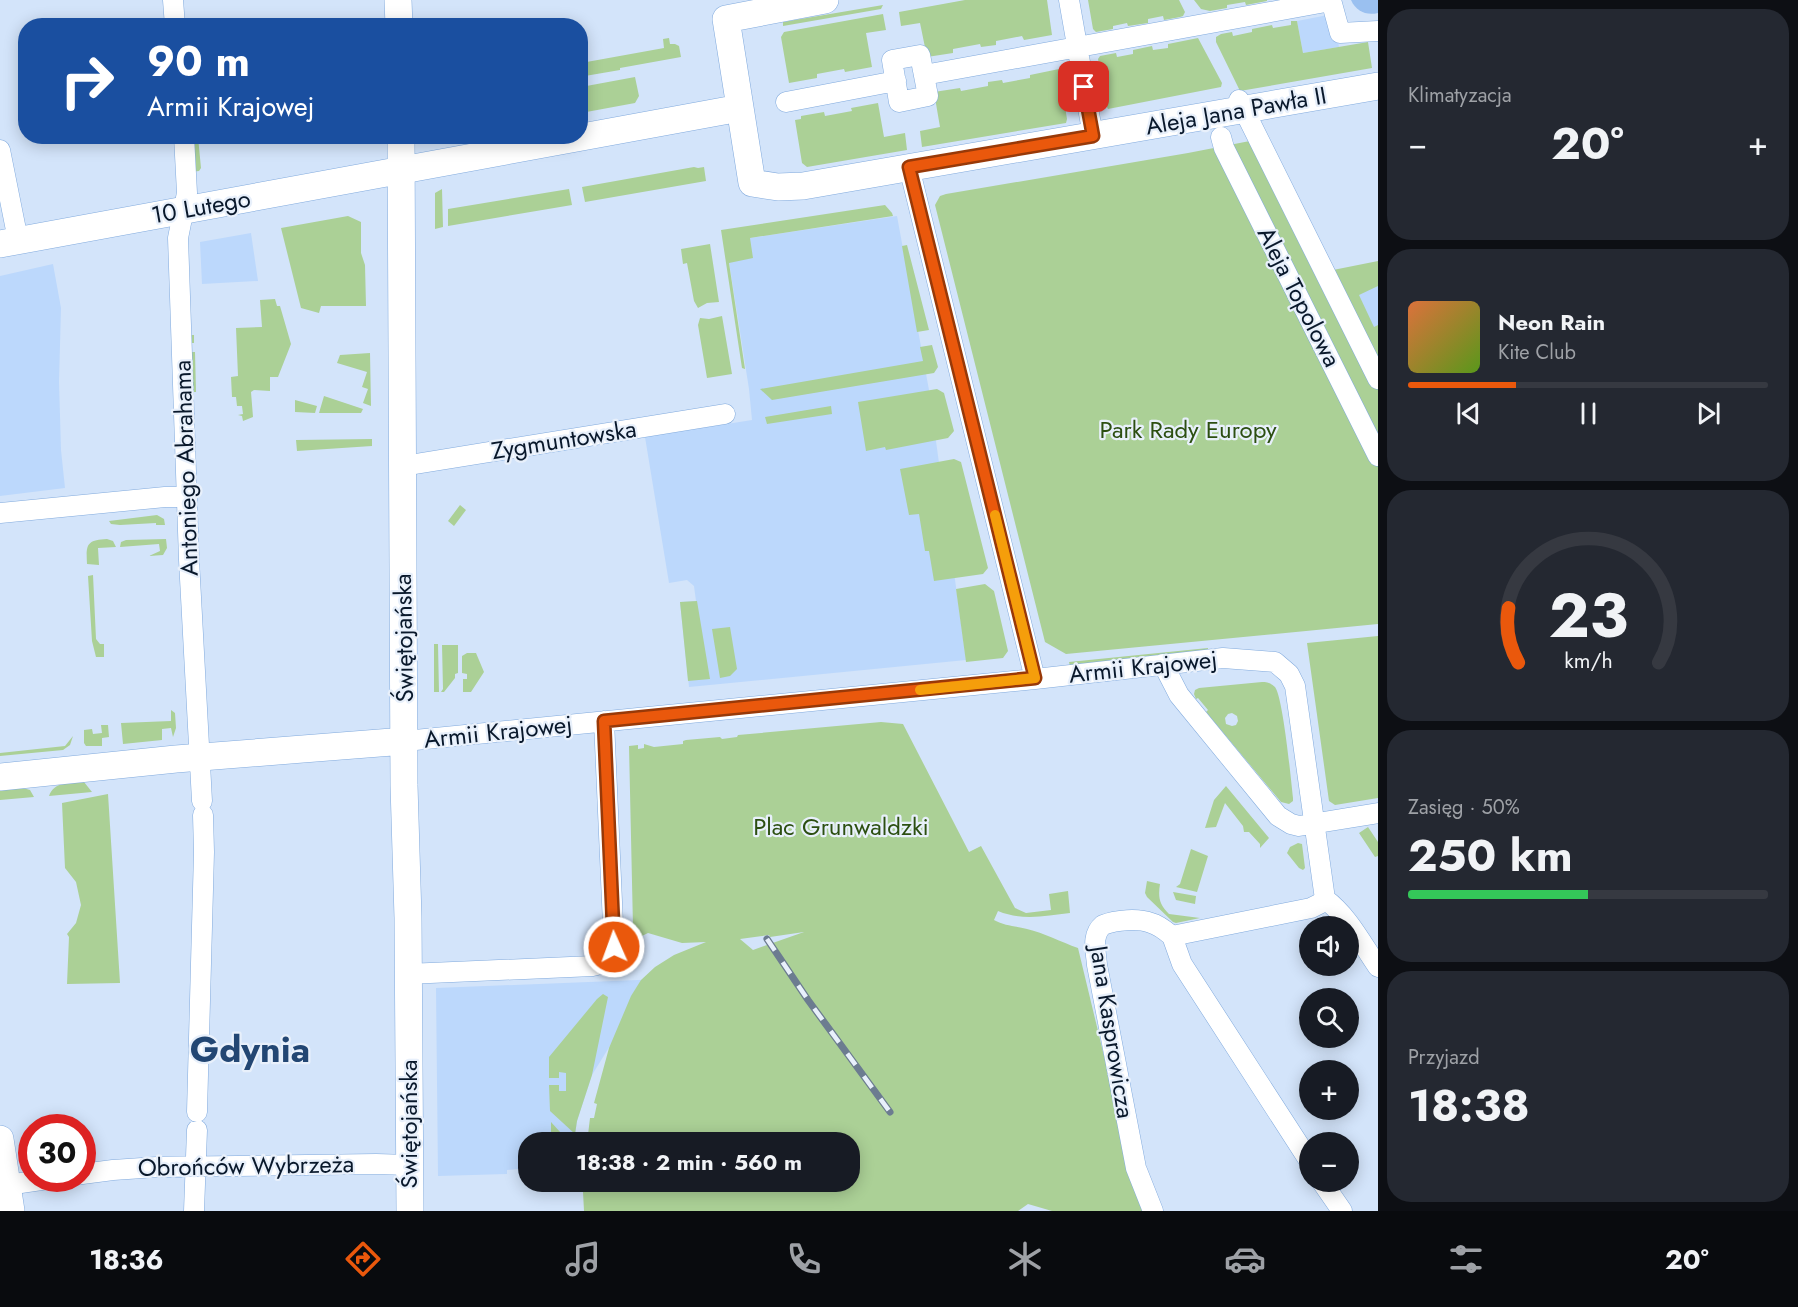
<!DOCTYPE html>
<html lang="pl">
<head>
<meta charset="utf-8">
<style>
  :root { --surface:#171b24; --page:#242831; --text:#f1f3f6; --muted:#9ea1a6; --line:#363941; --accent:#ea580c }
  body { margin:0; font-family:Jost,sans-serif; background:var(--page); color:var(--text); height:100vh; display:flex; flex-direction:column; font-size:22px; white-space:nowrap }
  * { box-sizing:border-box; margin:0 }
  p { font-size:20px; color:var(--muted) }
  .icon { flex:none; width:33px; height:33px; fill:none; stroke:currentColor; stroke-width:2; stroke-linecap:round; stroke-linejoin:round }
  .map { position:relative; flex:1; overflow:hidden }
  .sheet { display:flex; flex-direction:column; gap:9px; padding:9px; background:#0d0f14; width:420px }
  .sheet>* { flex:none }
  .banner { position:absolute; left:18px; top:18px; width:570px; height:126px; border-radius:24px; box-shadow:0 3px 15px #0003; background:#1a4fa0; color:#fff; overflow:hidden }
  .controls { position:absolute; left:1299px; top:916px; display:grid; gap:12px }
  .controls a { display:grid; place-items:center; width:60px; height:60px; border-radius:50%; background:var(--surface); box-shadow:0 3px 15px #0003; font-size:30px }
  .speed { position:absolute; left:18px; top:1114px; display:flex; gap:12px; font-size:30px; font-weight:700; text-align:center }
  .speed>* { display:grid; place-content:center; width:78px; height:78px; border-radius:50%; background:var(--surface); box-shadow:0 3px 15px #0003; line-height:1 }
  .speed .limit { border:9px solid #d22; background:#fff; color:#111 }
  .pin { position:absolute; display:grid; place-items:center; width:51px; height:51px; color:#fff; margin:-26px; border-radius:12px; box-shadow:0 3px 9px #0006 }
  .me { position:absolute; width:66px; margin:-33px; rotate:358deg; stroke-linejoin:round; filter:drop-shadow(0 0 4px #0008) }
  .turn { display:flex; align-items:center; gap:21px; height:126px; padding:0 30px; font-size:27px }
  .turn .icon { width:78px; height:78px; stroke-width:2.5 }
  .turn b { display:block; font-size:42px; line-height:51px }
  .big { font-size:45px; font-weight:700; line-height:1.1 }
  .sheet .tile { flex:1; display:flex; flex-direction:column; justify-content:center; gap:9px; min-width:0; padding:0 21px; border-radius:24px; background:var(--page) }
  .sheet .dial { align-items:center; gap:0 }
  .dial svg { height:156px; overflow:visible; fill:none; stroke:var(--line); stroke-width:7; stroke-linecap:round; text-anchor:middle }
  .dial text { fill:var(--text); stroke:none }
  .song { display:flex; align-items:center; gap:18px }
  .cover { width:72px; height:72px; border-radius:9px; background:linear-gradient(135deg,hsl(20 70% 55%),hsl(90 70% 35%)) }
  .played { height:6px; border-radius:3px; background:linear-gradient(90deg,var(--accent) 30%,var(--line) 30%) }
  .keys { display:flex; justify-content:space-around; direction:ltr }
  .heat { display:flex; justify-content:space-between; align-items:center; font-size:33px; direction:ltr }
  .charge { height:9px; border-radius:4px; background:linear-gradient(90deg,#34c759 50%,var(--line) 0) }
  .trip { position:absolute; left:518px; top:1132px; width:342px; height:60px; border-radius:24px; background:var(--surface); box-shadow:0 3px 15px #0003; font-weight:700; line-height:60px; text-align:center }
  .tab-bar { display:flex; height:96px; justify-content:space-around; align-items:center; background:#090b0e; color:var(--muted) }
  .tab-bar .icon { width:42px; height:42px }
  .tab-bar .current { color:var(--accent) }
  .tab-bar b { font-size:27px; color:var(--text) }
  main { display:flex; flex:1; min-height:0 }
  .map>svg:first-child { display:block }
  .built { fill:#bcd8fc }
  .green { fill:#abd096; fill-rule:evenodd }
  .water { fill:#9ac0f0 }
  .lines { fill:none; stroke-linecap:round; stroke-linejoin:round }
  .street-casing { stroke:#81aadd; stroke-width:21 }
  .secondary-casing { stroke:#81aadd; stroke-width:28 }
  .street { stroke:#fff; stroke-width:20 }
  .secondary { stroke:#fff; stroke-width:27 }
  .rail-casing { stroke:#6c7c90; stroke-width:7 }
  .rail { stroke:#e8f0fb; stroke-width:4.5; stroke-dasharray:14; stroke-linecap:butt }
  .route-casing { stroke:#983908; stroke-width:15 }
  .route { stroke:#ea580c; stroke-width:10 }
  .slow { stroke:#f59e0b; stroke-width:10 }
  .labels { text-anchor:middle; stroke-width:4.5; stroke-linejoin:round; paint-order:stroke }
  .street-label { font-size:24px; fill:#09182b; stroke:#e8f0fb }
  .park-label { font-size:24px; fill:#2c4f11; stroke:#e8f0fb }
  .town-label { font-size:36px; font-weight:bold; fill:#224673; stroke:#e8f0fb }
</style>
</head>
<body>
<main>
<div class="map">
<svg width="1378" height="1211" viewBox="0 0 1378 1211">
  <rect width="100%" height="100%" fill="#d3e4fa"/>
  <path class="built" d="M1333,14L1339,47L1303,53L1297,21Z
    M897,216L929,390L966,660L689,687L680,602L696,601L694,586L687,580L669,583L645,437L752,420L749,389L729,262L750,238Z
    M251,233L258,281L202,284L200,242Z
    M53,264L61,308L59,382L61,450L65,488L0,496V276Z
    M1378,277V360L1345,293Z
    M663,979L616,1036L592,1075L577,1121L574,1143H528V1168L507,1170V1174L438,1176L436,988Z"/>
  <path class="green" d="M965,0H1047L1052,35L1024,40L1022,36L996,41V45L981,47L980,44L953,49V53L927,57L920,23L901,26L899,12Z
    M1088,0H1179L1185,12L1183,16L1180,17L1164,20L1163,16L1148,19V23L1128,26L1127,23L1113,26V29L1096,32L1093,29Z
    M1194,0H1267V1L1246,5L1245,2L1227,5V8L1210,11L1201,9Z
    M883,5L881,9L783,26V22Z
    M883,14L886,30L866,33L872,67L845,72L844,69L817,74V78L789,83L781,37L784,32Z
    M1291,21H1297L1303,53L1368,42L1372,68L1240,91L1216,42V37L1221,34L1232,32L1233,36L1252,32V29L1272,25L1273,28L1291,25Z
    M669,38L670,44H675L679,46L681,57L620,68V70L585,76L584,74L581,75V63L664,48L663,39Z
    M1198,38L1222,83L1221,87L1108,109L1106,105L1098,59L1100,56L1116,53L1117,57L1133,54V50L1152,46L1153,50L1168,48V44Z
    M1059,69L1067,119L1066,123L922,147L920,131L940,127L934,92L960,88L961,91L988,86V82L1002,80L1003,83L1030,78V75Z
    M635,77L639,96L635,103L581,113V87Z
    M878,103L884,137L905,133L907,150L807,167L802,163L795,120L801,119V116L824,112L825,116L852,111L851,108Z
    M187,137H198L201,168L199,171L190,172Z
    M1255,140L1378,388V624L1066,654L1045,642L935,205L940,196L946,194L1188,153Z
    M694,167L698,168L704,167L706,181L585,202L582,187Z
    M442,189L443,227L435,229V193Z
    M569,189L572,205L448,226V209Z
    M885,205L892,213L893,216L750,238L753,258L729,263L745,369L742,368L721,230Z
    M348,216L361,222V253L365,265L366,306H321L319,313L301,308L281,228Z
    M710,244L719,302L707,303L698,308L694,301L687,263L683,264L681,249Z
    M907,245L929,330L917,332L902,246Z
    M1378,261V286L1359,295L1374,327L1378,325V357L1333,270Z
    M275,299L277,306H280L291,344L278,377H270V391L254,390L251,392L253,417L243,421L242,416L238,415L243,414L242,406H237L236,397H232L231,377L238,376L236,328L262,327L260,300Z
    M722,316L732,374L707,378L698,325L700,318L709,319Z
    M183,335H194V343H190V352H195L196,392H190Z
    M932,345L938,367L934,373L772,400L760,389L923,361L920,347Z
    M370,353L371,406L363,403L368,389L362,387L367,372L337,363L340,355Z
    M937,389L944,393L954,431L948,438L886,450L885,447L866,451L858,402Z
    M324,396L363,409L361,413H319Z
    M295,400L317,406L315,413L295,412Z
    M831,406L832,414L767,424L765,417Z
    M372,439V446L297,451L296,440Z
    M954,459L961,462L988,568L983,574L934,581L929,551H925L919,514L909,515L900,469Z
    M460,505L466,510L454,526L448,521Z
    M157,515L164,519L165,525H156V523L120,525L111,524L109,521Z
    M107,539L113,541L116,547L98,548L99,565L87,564C86,545 86,540 107,539Z
    M166,539L167,548L163,555L149,556L160,551L159,544L120,547L121,542L126,540Z
    M93,575L96,639L100,644H104V657H96L92,641L88,576Z
    M985,584L994,591L1008,651L1003,658L966,662L956,589Z
    M697,601L710,679L688,681L680,602Z
    M730,627L737,669L730,676L720,678L712,629Z
    M1378,636V798L1335,805L1329,801L1307,643Z
    M434,644H438L439,692H434Z
    M442,645H458V673L455,674V678L444,692H441L443,689Z
    M1208,648V652L1070,666L1069,662Z
    M467,653H476L484,672L471,692H463V679H467V674L462,673V656Z
    M1262,682C1267,682 1271,683 1275,687C1283,697 1291,780 1293,798V801L1289,804L1281,802L1206,712L1208,710L1198,698L1196,699L1194,694L1195,690L1199,688ZM1228,714L1232,713L1237,716L1238,721L1236,725L1232,726L1226,724L1225,718Z
    M171,710L175,713L176,728L173,737L171,728L162,729V740L123,744L121,723L171,721Z
    M881,722L903,724L969,852L981,846L1015,908L1026,913L1051,910L1049,894L1068,891L1070,913C1045,916 1022,921 998,911L994,920C1005,926 1015,926 1027,929C1044,933 1061,942 1078,948L1137,1193L1144,1211H1052L1028,1204L1018,1211H584L583,1192H588V1182H849V1143H587L590,1118H594L597,1104L594,1103L609,1048L631,996L641,980L655,967L674,955L706,942L682,943L648,933L640,937V930L636,929V925L633,927L629,746L638,745V749L644,748V744L654,747L683,744V741L686,740L720,737L722,739L737,737L738,735ZM804,932L753,950L740,939L769,935L770,937Z
    M101,725H108L109,737L102,738V746H86L84,743V730L92,729L93,734L102,733Z
    M73,736L70,745L63,750L0,756V753L65,746Z
    M84,782L92,792L49,796C54,781 71,783 84,782Z
    M1226,786L1269,838L1260,848V844L1249,832H1244L1243,826L1225,803L1216,827L1205,828L1214,800Z
    M23,788L30,790L34,797L0,800V790Z
    M108,794L120,983L67,984L69,937L67,934L76,923L81,905L76,882L65,868L62,803Z
    M1368,827L1378,842V856L1375,857L1359,833Z
    M1298,843L1302,844L1305,868L1303,870L1299,868L1287,853L1290,847Z
    M1191,849L1208,856L1197,892L1176,887L1180,884Z
    M1147,881L1160,884C1158,897 1159,904 1169,914L1200,918L1176,923L1173,922L1147,897L1145,893Z
    M1173,892L1196,896L1195,904L1176,900Z
    M603,994L608,997L592,1075L577,1121L575,1134L550,1111L549,1085H559V1091H566V1073L559,1072V1078H549V1057L597,999Z
    M551,1122L570,1143H551Z"/>
  <path class="water" d="M1351,0H1378V13C1366,16 1356,11 1351,0Z"/>
  <g class="lines">
    <g class="street-casing">
      <path id="street" d="M173,0L175,26
        M1069,0L1093,136
        M1331,0L1340,33L1378,31
        M920,55L928,96L899,102L892,60Z
        M924,75L1331,1
        M1239,100L1378,379
        M786,102L896,81
        M184,136L187,193L178,238L189,560L202,801
        M1221,137L1224,148L1378,456
        M0,150L18,240
        M909,167L1035,679
        M403,466L725,414
        M0,513L165,497H187
        M1163,664L1179,695L1278,816L1291,824L1299,826L1378,813
        M405,741L1035,679L1223,658L1275,662L1289,674L1295,686L1325,899
        M1325,899C1348,916 1362,944 1378,967
        M1172,936L1182,964L1310,1162
        M1172,936L1311,908L1319,904L1325,899
        M407,974L593,966C607,962 610,962 614,947L604,721
        M197,1112L204,852L203,815
        M82,1174L113,1170L157,1167L376,1164L409,1165
        M1322,1182L1342,1211
        M0,1186L48,1179
        M194,1211L197,1130
        M1153,1211L1136,1168L1097,965C1096,951 1091,935 1103,925C1116,920 1138,918 1151,923C1159,925 1166,931 1172,936"/>
    </g>
    <g class="secondary-casing">
      <path id="secondary" d="M398,0L399,26
        M825,0L726,19L752,183L778,187L803,186L1378,86
        M401,136L404,785L408,918L410,1211
        M0,244L740,108
        M0,777L176,759L405,741
        M0,1139L11,1211"/>
    </g>
    <use href="#street" class="street"/>
    <use href="#secondary" class="secondary"/>
    <g class="rail-casing">
      <path id="rail" d="M767,939L808,1000L890,1112"/>
    </g>
    <use href="#rail" class="rail"/>
  </g>
  <g class="lines">
    <g class="route-casing">
      <path id="route" d="M614,947L604,721L1035,678L909,167L1093,136L1084,87"/>
    </g>
    <use href="#route" class="route"/>
    <path class="slow" d="M920,690L1035,678L995,515"/>
  </g>
  <g class="labels">
    <g class="street-label">
      <text transform="translate(1236 111) rotate(-10)" y="8">Aleja Jana Pawła II</text>
      <text transform="translate(201 207) rotate(-10)" y="8">10 Lutego</text>
      <text transform="translate(1299 297) rotate(63)" y="8">Aleja Topolowa</text>
      <text transform="translate(564 440) rotate(-9)" y="8">Zygmuntowska</text>
      <text transform="translate(186 468) rotate(-92)" y="8">Antoniego Abrahama</text>
      <text transform="translate(404 638) rotate(-91)" y="8">Świętojańska</text>
      <text transform="translate(1143 667) rotate(-6)" y="8">Armii Krajowej</text>
      <text transform="translate(498 732) rotate(-6)" y="8">Armii Krajowej</text>
      <text transform="translate(1112 1032) rotate(81)" y="8">Jana Kasprowicza</text>
      <text transform="translate(409 1124) rotate(-90)" y="8">Świętojańska</text>
      <text transform="translate(246 1166) rotate(-1)" y="8">Obrońców Wybrzeża</text>
    </g>
    <g class="park-label">
      <text x="1188" y="438">Park Rady Europy</text>
      <text x="841" y="835">Plac Grunwaldzki</text>
    </g>
    <g class="town-label">
      <text x="250" y="1062">Gdynia</text>
    </g>
  </g>
</svg>
<div class="controls">
<a><svg class="icon" aria-label="sound" viewBox="0 0 24 24"><path d="M4 9h4l5-4v14l-5-4H4zM17 9q2 3 0 6"/></svg></a>
<a><svg class="icon" aria-label="search" viewBox="0 0 24 24"><circle cx="10" cy="10" r="6"/><path d="M15 15l6 6"/></svg></a>
<a>+</a>
<a>−</a>
</div>
<div class="speed"><div class="limit">30</div></div>
<div class="pin" style="left:1084px;top:87px;background:#d93025"><svg class="icon" aria-label="arrive" viewBox="0 0 24 24"><path d="M6 21V4h12l-3 4 3 4H6"/></svg></div>
<svg class="me" style="left:614px;top:947px" viewBox="-20 -20 40 40"><circle r="17" fill="#ea580c" stroke="#fff" stroke-width="3"/><path d="M0-11L8 9 0 5-8 9z" fill="#fff"/></svg>
<div class="trip">18:38 · 2 min · 560 m</div>
<div class="banner">
<div class="turn"><svg class="icon" aria-label="right" viewBox="0 0 24 24"><path d="M7 20v-9h11M14 6l5 5-5 5"/></svg><div><b>90 m</b>Armii Krajowej</div></div>
</div>
</div>
<section class="sheet">
<div class="tile"><p>Klimatyzacja</p>
<div class="heat"><a>−</a><b class="big">20°</b><a>+</a></div>
</div>
<div class="tile">
<div class="song"><i class="cover"></i><div><b>Neon Rain</b><p>Kite Club</p></div></div>
<div class="played"></div>
<div class="keys"><svg class="icon" aria-label="previous" viewBox="0 0 24 24"><path d="M18 5L8 12l10 7zM5 5v14"/></svg><svg class="icon" aria-label="pause" viewBox="0 0 24 24"><path d="M8 5v14M16 5v14"/></svg><svg class="icon" aria-label="next" viewBox="0 0 24 24"><path d="M6 5l10 7-10 7zM19 5v14"/></svg></div>
</div>
<div class="tile dial"><svg viewBox="0 0 100 80">
<path d="M14 69A42 42 0 1 1 86 69"/>
<path d="M14 69A42 42 0 0 1 9 41" stroke="#ea580c"/>
<text x="50" y="56" font-size="32" font-weight="700">23</text>
<text x="50" y="72" font-size="11">km/h</text>
</svg></div>
<div class="tile"><p>Zasięg · 50%</p><b class="big">250 km</b><div class="charge"></div></div>
<div class="tile"><p>Przyjazd</p><b class="big">18:38</b></div>
</section>
</main>
<nav class="tab-bar">
<b>18:36</b>
<svg class="icon current" aria-label="directions" viewBox="0 0 24 24"><path d="M12 3l9 9-9 9-9-9zM9 14v-3h6M13 9l2 2-2 2"/></svg>
<svg class="icon" aria-label="music" viewBox="0 0 24 24"><path d="M9 18V5l10-2v13"/><circle cx="6" cy="18" r="3"/><circle cx="16" cy="16" r="3"/></svg>
<svg class="icon" aria-label="phone" viewBox="0 0 24 24"><path d="M5 4h4l2 5-3 2q2 4 5 5l2-3 5 2v4C11 20 4 13 5 4z"/></svg>
<svg class="icon" aria-label="climate" viewBox="0 0 24 24"><path d="M12 3v18M4 7l16 10M4 17L20 7"/></svg>
<svg class="icon" aria-label="car" viewBox="0 0 24 24"><path d="M5 17H2v-5l4-1 3-4h7l3 4 3 1v5h-3M9 17h6M6 11h13"/><circle cx="7" cy="17" r="2"/><circle cx="17" cy="17" r="2"/></svg>
<svg class="icon" aria-label="filters" viewBox="0 0 24 24"><path d="M4 7h16M4 17h16"/><circle cx="9" cy="7" r="2"/><circle cx="15" cy="17" r="2"/></svg>
<b>20°</b>
</nav>
</body>
</html>
